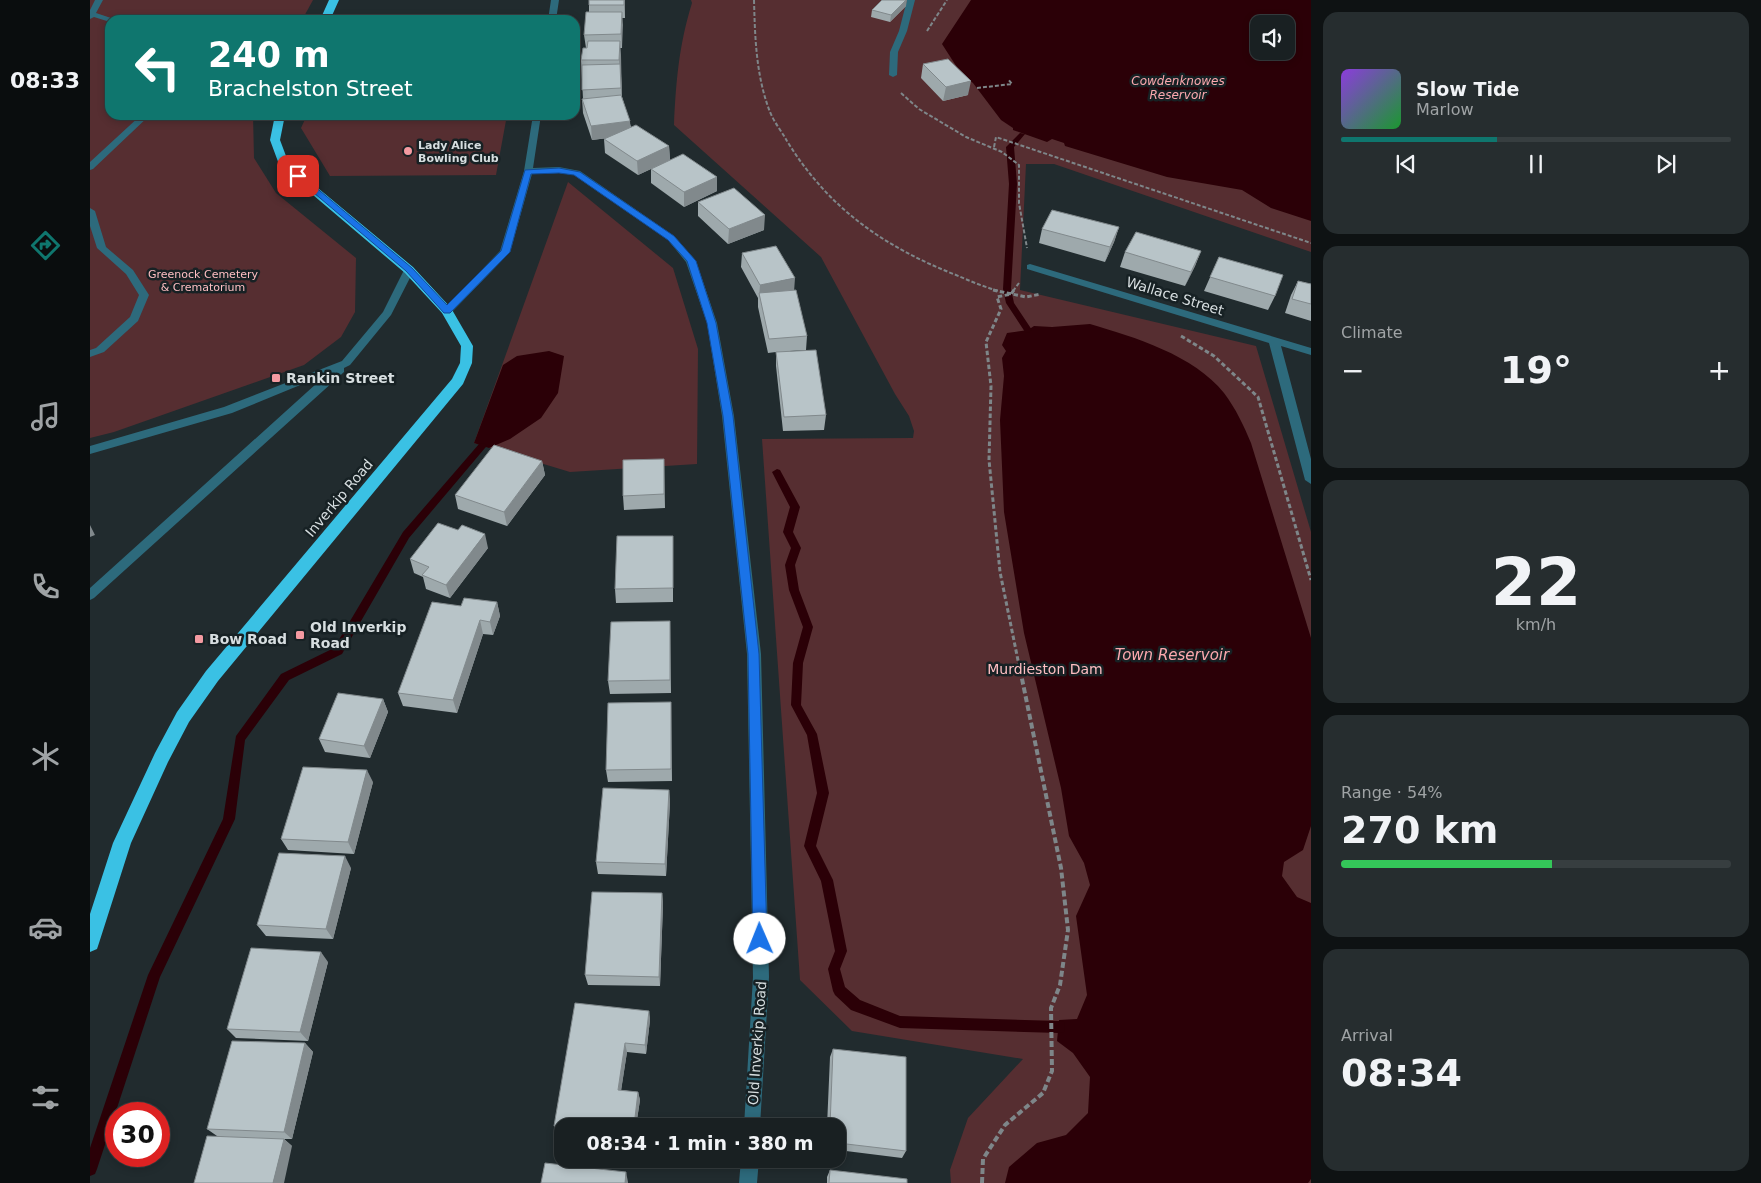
<!DOCTYPE html>
<html lang="en">
<head>
<meta charset="utf-8">
<style>
  :root { --surface:#192022; --page:#262d2f; --text:#f1f3f6; --muted:#9fa3a5; --line:#373e40; --accent:#0f766e }
  body { margin:0; font-family:"DejaVu Sans",sans-serif; background:var(--page); color:var(--text); height:100vh; display:flex; flex-direction:column; font-size:19px; white-space:nowrap }
  * { box-sizing:border-box; margin:0 }
  p { font-size:16px; color:var(--muted) }
  .icon { flex:none; width:28px; height:28px; fill:none; stroke:currentColor; stroke-width:2; stroke-linecap:round; stroke-linejoin:round }
  .map { position:relative; flex:1; overflow:hidden }
  .drawer { display:flex; flex-direction:column; gap:12px; padding:12px; background:#0e1213; width:450px }
  .drawer>* { flex:none }
  .hud { position:absolute; left:15px; top:15px; width:475px; height:105px; border-radius:15px; box-shadow:0 2px 8px #0003,0 0 0 1px var(--line); background:#0f766e; color:#fff; overflow:hidden }
  .fabs { position:absolute; left:1160px; top:15px; display:grid; gap:10px }
  .fabs a { display:grid; place-items:center; width:45px; height:45px; border-radius:10px; background:var(--surface); box-shadow:0 2px 8px #0003,0 0 0 1px var(--line); font-size:25px }
  .speed { position:absolute; left:15px; top:1102px; display:flex; gap:10px; font-size:25px; font-weight:700; text-align:center }
  .speed>* { display:grid; place-content:center; width:65px; height:65px; border-radius:50%; background:var(--surface); box-shadow:0 2px 8px #0003,0 0 0 1px var(--line); line-height:1 }
  .speed .limit { border:8px solid #d22; background:#fff; color:#111 }
  .pin { position:absolute; display:grid; place-items:center; width:42px; height:42px; color:#fff; margin:-21px; border-radius:10px; box-shadow:0 2px 8px #0006 }
  .me { position:absolute; width:55px; margin:-28px; rotate:359deg; stroke-linejoin:round; filter:drop-shadow(0 0 4px #0008) }
  .turn { display:flex; align-items:center; gap:18px; height:105px; padding:0 20px; font-size:22px }
  .turn .icon { width:65px; height:65px; stroke-width:2.5 }
  .turn b { display:block; font-size:35px; line-height:42px }
  .big { font-size:38px; font-weight:800; line-height:1.1 }
  .drawer .card { flex:1; display:flex; flex-direction:column; justify-content:center; gap:8px; min-width:0; padding:0 18px; border-radius:15px; background:var(--page) }
  .drawer .dial { align-items:center; gap:0 }
  .dial b { font-size:65px; line-height:1 }
  .song { display:flex; align-items:center; gap:15px }
  .cover { width:60px; height:60px; border-radius:8px; background:linear-gradient(135deg,hsl(270 70% 55%),hsl(130 70% 35%)) }
  .played { height:5px; border-radius:2px; background:linear-gradient(90deg,var(--accent) 40%,var(--line) 40%) }
  .keys { display:flex; justify-content:space-around; direction:ltr }
  .heat { display:flex; justify-content:space-between; align-items:center; font-size:28px; direction:ltr }
  .charge { height:8px; border-radius:4px; background:linear-gradient(90deg,#34c759 54%,var(--line) 0) }
  .trip { position:absolute; left:464px; top:1118px; width:292px; height:50px; border-radius:15px; background:var(--surface); box-shadow:0 2px 8px #0003,0 0 0 1px var(--line); font-weight:800; line-height:50px; text-align:center }
  main { display:flex; flex:1; min-height:0 }
  .tabs { display:flex; flex-direction:column; width:90px; justify-content:space-around; align-items:center; background:#0a0d0e; color:var(--muted) }
  .tabs .icon { width:35px; height:35px }
  .tabs .on { color:var(--accent) }
  .tabs b { font-size:22px; color:var(--text) }
  .map>svg:first-child { display:block }
  .green { fill:#562e31; fill-rule:evenodd }
  .water { fill:#2b0007; fill-rule:evenodd }
  .lines { fill:none; stroke-linecap:round; stroke-linejoin:round }
  .stream { fill:#2b0007; fill-rule:evenodd }
  .path-far2 { stroke:#7e8689; stroke-width:2; stroke-dasharray:4 2; stroke-linecap:butt }
  .path-far1 { stroke:#7e8689; stroke-width:3; stroke-dasharray:4.5 2.5; stroke-linecap:butt }
  .path { stroke:#7e8689; stroke-width:4; stroke-dasharray:6 3; stroke-linecap:butt }
  .lane { fill:#2d6a7c; fill-rule:evenodd }
  .street { fill:#2d6a7c; fill-rule:evenodd }
  .highway { fill:#3ac1e4; fill-rule:evenodd }
  .wall { fill:#9ea9ac }
  .shaded-wall { fill:#81898c }
  .building { fill:#b8c4c8; stroke:#81898c }
  .route { fill:#1a73e8; stroke:#114b97 }
  .poi-dot { fill:#f49aa1; stroke:#172124; stroke-width:2 }
  .labels { text-anchor:middle; stroke-width:5; stroke-linejoin:round; paint-order:stroke }
  .far-poi-label { font-size:11px; font-weight:bold; fill:#d7dee0; stroke:#172124; text-anchor:start }
  .far-park-label { font-size:11px; fill:#febec2; stroke:#172124 }
  .far-water-label { font-size:12px; font-style:italic; fill:#fca9af; stroke:#172124 }
  .street-label { font-size:14px; fill:#d7dee0; stroke:#172124 }
  .poi-label { font-size:14px; font-weight:bold; fill:#d7dee0; stroke:#172124; text-anchor:start }
  .park-label { font-size:14px; fill:#febec2; stroke:#172124 }
  .water-label { font-size:15px; font-style:italic; fill:#fca9af; stroke:#172124 }
</style>
</head>
<body>
<main>
<nav class="tabs">
<b>08:33</b>
<svg class="icon on" aria-label="directions" viewBox="0 0 24 24"><path d="M12 3l9 9-9 9-9-9zM9 14v-3h6M13 9l2 2-2 2"/></svg>
<svg class="icon" aria-label="music" viewBox="0 0 24 24"><path d="M9 18V5l10-2v13"/><circle cx="6" cy="18" r="3"/><circle cx="16" cy="16" r="3"/></svg>
<svg class="icon" aria-label="phone" viewBox="0 0 24 24"><path d="M5 4h4l2 5-3 2q2 4 5 5l2-3 5 2v4C11 20 4 13 5 4z"/></svg>
<svg class="icon" aria-label="climate" viewBox="0 0 24 24"><path d="M12 3v18M4 7l16 10M4 17L20 7"/></svg>
<svg class="icon" aria-label="car" viewBox="0 0 24 24"><path d="M5 17H2v-5l4-1 3-4h7l3 4 3 1v5h-3M9 17h6M6 11h13"/><circle cx="7" cy="17" r="2"/><circle cx="17" cy="17" r="2"/></svg>
<svg class="icon" aria-label="filters" viewBox="0 0 24 24"><path d="M4 7h16M4 17h16"/><circle cx="9" cy="7" r="2"/><circle cx="15" cy="17" r="2"/></svg>
</nav>
<div class="map">
<svg width="1221" height="1183" viewBox="0 0 1221 1183">
  <rect width="100%" height="100%" fill="#212b2e"/>
  <path class="green" d="M0,0H223L212,20H20V115H163L164,158L186,193L266,258L265,312L251,337L214,365L24,432L0,438Z
    M601,0H1221V252L964,164H936L930,290L1166,346L1221,532V1183H861L860,1170L878,1118L933,1059L762,1031L710,980L672,439L823,438L824,431L819,416L805,394L731,257L584,125C586,81 589,45 602,3ZM1169,24H1196V51H1169Z
    M217,115H417L406,175L240,176L211,128Z
    M478,182L583,268L608,349L607,464L480,472L384,443Z"/>
  <path class="water" d="M881,0H1221V221L1181,208L1152,190L1077,177L975,146L974,143L962,139L957,142L923,130V128L911,120L883,83L870,72L852,44ZM1169,24H1196V51H1169Z
    M1000,324C1044,337 1104,355 1134,393C1146,409 1154,426 1161,443L1221,638V826L1213,850L1194,862L1192,876L1207,897L1221,903V1179L1218,1183H915L919,1167L947,1143L976,1135L998,1113L1000,1077L983,1053L967,1041L969,1020L987,1019L997,995L986,916L1000,885L994,863L979,836L971,788L934,633L914,512L910,420L914,376L912,358L916,351L912,345L917,333L938,330L944,326L962,327Z
    M459,351L474,356L468,393L451,418L420,439L399,448L384,443L413,365L427,356Z"/>
  <g class="lines">
    <path class="stream" d="M930,133L935,134L924,147L927,184L921,289L924,303L942,330L938,333L935,332L916,303L913,289L919,184L916,147Z
      M392,443L395,444L397,446L395,448L319,538L252,654L199,680L155,740L145,819L70,977L7,1169L5,1174L0,1176V1148L58,975L133,819L146,736L191,674L244,648L313,532L389,444Z
      M687,469L690,470L710,507L703,532L711,548L705,565L709,590L723,627L713,663L711,705L727,734L739,793L726,846L743,880L757,951L750,969L755,987L770,1000L810,1016L969,1021L974,1022L975,1027L974,1032L969,1033L810,1028L761,1010L745,995L743,991L738,969L745,951L731,881L714,846L727,793L717,735L701,705L703,663L713,627L699,590L695,565L701,548L693,532L700,507L682,472Z"/>
    <path class="path-far2" d="M664,0C665,38 666,76 680,112C684,122 692,132 697,141C738,208 794,247 866,275C880,281 894,287 909,291
      M837,31L857,0
      M887,88L922,84L918,79
      M811,93L829,109L876,137L912,152L929,165V203L937,248
      M904,147L906,137L1221,243
      M923,291L929,283"/>
    <path class="path-far1" d="M903,290L936,297L951,294
      M924,290L921,294L907,297L911,309L896,342L901,386L899,460L910,572L931,675
      M1091,336L1124,356L1168,397L1221,580"/>
    <path class="path" d="M892,1183L893,1159L915,1125L953,1093L962,1071L961,1008L970,985L978,930L971,868L931,674"/>
    <path class="lane" d="M5,0H13L6,13L27,20H20V22L4,17L0,19V10Z
      M817,0H825L817,31L808,52L807,75L803,77L799,75L800,52L809,31Z
      M51,115H60L3,169L0,170V162Z
      M0,208L5,211L16,247L43,270L59,295L48,321L14,352L0,357V350L6,348L40,317L49,295L36,274L7,248L0,226Z"/>
    <path class="street" d="M461,0H469L466,20H458Z
      M443,115H451L443,168L469,167L490,171L584,236L606,261L627,323L644,416L671,654L679,977L670,1126H654L663,977L657,654L632,416L617,323L596,262L578,240L484,175L469,173L442,174L420,252L361,313H353L352,311L410,251L434,171Z
      M940,264L1221,348V355L1191,346L1221,459V484L1215,480L1179,343L937,269V265Z
      M319,267L324,270L301,315L260,365L254,368V372L4,598L0,600V588L237,374L142,413L0,454V446L134,407L252,361L293,312L314,270Z
      M651,1159H669L667,1183H649Z"/>
    <path class="highway" d="M239,0H249L240,20H230Z
      M185,115H195L190,140L199,164L323,267L361,308L383,346L382,363L373,384L128,681L99,722L78,762L41,843L9,943L7,949L0,952V914L23,843L65,753L87,712L116,671L362,379L370,363L371,346L352,313L315,273L190,167L180,140Z"/>
  </g>
  <path class="wall" d="M499,0H535V18H532V48H530L532,97L541,127L579,146L580,160L627,177V191L594,207L561,183V169L548,175L515,153L514,139L518,138L502,140L493,113L492,99H493L491,60L496,48L494,35L499,12Z
    M816,6L800,22L781,17L782,10Z
    M833,64L878,95L853,101L831,78Z
    M608,202L674,230L638,244L608,216Z
    M1029,227L1024,242L1015,262L949,243L952,229Z
    M1111,251L1105,266L1095,286L1030,267L1035,252Z
    M652,253L704,290L717,336L716,350L700,351L736,415L734,430L693,431L686,366V352L678,353L668,307V298L651,267Z
    M1129,257L1185,296L1178,310L1114,291Z
    M1208,281L1221,284V321L1195,313L1201,295Z
    M574,459L575,508L534,510L533,496Z
    M452,461L455,475L417,526L368,509L365,495Z
    M398,548L360,598L336,589L333,577L324,573L320,559Z
    M583,549V602L526,603L525,589Z
    M407,602L410,616L403,635L393,634L367,713L313,706L308,693L371,606Z
    M580,621L581,693L520,694L518,681Z
    M293,699L298,712L280,758L235,752L229,739Z
    M581,702L582,781L518,782L516,770Z
    M283,782L264,854L198,850L191,839Z
    M579,790L580,802L576,876L508,874L506,862Z
    M261,868L243,939L176,936L167,925Z
    M572,893L573,904L570,986L498,985L495,975Z
    M238,962L218,1041L146,1038L137,1029Z
    M559,1011L560,1020L556,1054L537,1052L531,1090L548,1092L550,1100L546,1126H472V1134L467,1133L464,1126Z
    M215,1043L223,1052L202,1139H194L202,1146L127,1136L117,1129Z
    M743,1049L816,1151L812,1158L748,1150V1126H737L740,1057Z
    M740,1170L817,1183H737V1177Z"/>
  <path class="shaded-wall" d="M534,0H535V18L534,5Z
    M816,0H817L816,6L800,22L801,15Z
    M532,12L533,25L532,48L531,34Z
    M530,41L531,55L532,103L529,60Z
    M881,81L878,95L853,101L856,87Z
    M540,121L541,135L502,140L501,126Z
    M579,146L580,160L548,175L547,161Z
    M627,177V191L594,207V192Z
    M675,215L674,230L638,244L639,229Z
    M1029,227L1024,242L1015,262L1020,247Z
    M1111,251L1105,266L1095,286L1101,272Z
    M705,278L704,292L669,297L670,285Z
    M452,461L455,475L417,526L414,512Z
    M0,525L5,535L0,537Z
    M395,534L398,548L360,598L356,585Z
    M407,602L410,616L403,635L400,622Z
    M390,620L393,634L367,713L363,700Z
    M293,699L298,712L280,758L274,746Z
    M277,770L283,782L264,854L258,842Z
    M579,790L580,802L576,876L575,864Z
    M255,856L261,868L243,939L236,929Z
    M572,893L573,904L570,986L569,977Z
    M231,952L238,962L218,1041L210,1032Z
    M559,1011L560,1020L556,1054L555,1045Z
    M215,1043L223,1052L202,1139L194,1132Z
    M535,1043L537,1052L530,1098L528,1090Z
    M548,1092L550,1100L546,1126H544Z
    M194,1139L202,1146L194,1183H183Z
    M536,1172L538,1182V1183H535Z"/>
  <path class="building" d="M499,0H534V5H499Z
    M792,0H816L801,15L782,10Z
    M496,12H532L531,34L494,35Z
    M498,41H530L529,60H491L493,48H497Z
    M858,59L881,81L856,87L833,64Z
    M530,64L531,88L492,90V65Z
    M531,95L540,121L501,126L492,99Z
    M546,125L579,146L547,161L514,139Z
    M593,154L627,177L594,192L561,169Z
    M644,188L675,215L639,229L608,202Z
    M962,210L1029,227L1020,247L952,229Z
    M1046,232L1111,251L1101,272L1035,252Z
    M686,246L705,278L670,285L652,253Z
    M1129,257L1193,275L1185,296L1120,277Z
    M1208,281L1221,284V304L1202,299Z
    M706,290L717,336L679,339L669,293Z
    M726,350L736,415L694,417L686,352Z
    M404,445L452,461L414,512L365,495Z
    M574,459V494L533,496V460Z
    M348,523L368,530L372,525L395,534L356,585L332,575L339,567L320,559Z
    M527,536H583V588L525,589Z
    M374,598L407,602L400,622L390,620L363,700L308,693L342,602L371,606Z
    M580,621V680L518,681L521,622Z
    M248,693L293,699L274,746L229,739Z
    M581,702V769L516,770L518,703Z
    M213,767L277,770L258,842L191,839Z
    M513,788L579,790L575,864L506,862Z
    M189,853L255,856L236,929L167,925Z
    M502,892L572,893L569,977L495,975Z
    M161,948L231,952L210,1032L137,1029Z
    M485,1003L559,1011L555,1045L535,1043L528,1090L548,1092L544,1126L472,1127L464,1126Z
    M142,1041L215,1043L194,1132L117,1129Z
    M743,1049L816,1057V1151L748,1143V1126H740Z
    M117,1136L194,1139L183,1183H104Z
    M455,1163L536,1172L535,1183H451Z
    M740,1170L817,1179V1183H739Z"/>
  <path class="route" d="M469,168L490,172L584,236L606,261L626,323L643,416L669,654L677,939L675,944L670,946L665,944L663,939L658,654L633,416L617,323L597,261L578,240L484,175L469,173L441,174L420,252L360,313H354L316,271L204,176L211,175L322,268L357,305L411,251L435,170Z"/>
  <g class="poi-dot">
    <circle cx="318" cy="151" r="5"/>
    <rect x="181" y="373" width="10" height="10" rx="2.5"/>
    <rect x="205" y="630" width="10" height="10" rx="2.5"/>
    <rect x="104" y="634" width="10" height="10" rx="2.5"/>
  </g>
  <g class="labels">
    <g class="far-poi-label">
      <text x="328" y="149">Lady Alice<tspan x="328" dy="13">Bowling Club</tspan></text>
    </g>
    <g class="far-park-label">
      <text x="113" y="278">Greenock Cemetery<tspan x="113" dy="13">&amp; Crematorium</tspan></text>
    </g>
    <g class="far-water-label">
      <text x="1088" y="85">Cowdenknowes<tspan x="1088" dy="14">Reservoir</tspan></text>
    </g>
    <g class="street-label">
      <text transform="translate(1085 296) rotate(17)" y="5">Wallace Street</text>
      <text transform="translate(249 498) rotate(-50)" y="5">Inverkip Road</text>
      <text transform="translate(667 1043) rotate(-86)" y="5">Old Inverkip Road</text>
    </g>
    <g class="poi-label">
      <text x="196" y="383">Rankin Street</text>
      <text x="220" y="632">Old Inverkip<tspan x="220" dy="16">Road</tspan></text>
      <text x="119" y="644">Bow Road</text>
    </g>
    <g class="park-label">
      <text x="955" y="674">Murdieston Dam</text>
    </g>
    <g class="water-label">
      <text x="1082" y="660">Town Reservoir</text>
    </g>
  </g>
</svg>
<div class="fabs">
<a><svg class="icon" aria-label="sound" viewBox="0 0 24 24"><path d="M4 9h4l5-4v14l-5-4H4zM17 9q2 3 0 6"/></svg></a>
</div>
<div class="speed"><div class="limit">30</div></div>
<div class="pin" style="left:208px;top:176px;background:#d93025"><svg class="icon" aria-label="arrive" viewBox="0 0 24 24"><path d="M6 21V4h12l-3 4 3 4H6"/></svg></div>
<svg class="me" style="left:670px;top:939px" viewBox="-20 -20 40 40"><circle r="19" fill="#fff"/><path d="M0-13L10 11 0 6-10 11z" fill="#1a73e8"/></svg>
<div class="trip">08:34 · 1 min · 380 m</div>
<div class="hud">
<div class="turn"><svg class="icon" aria-label="left" viewBox="0 0 24 24"><path d="M17 20v-9H6M10 6l-5 5 5 5"/></svg><div><b>240 m</b>Brachelston Street</div></div>
</div>
</div>
<section class="drawer">
<div class="card">
<div class="song"><i class="cover"></i><div><b>Slow Tide</b><p>Marlow</p></div></div>
<div class="played"></div>
<div class="keys"><svg class="icon" aria-label="previous" viewBox="0 0 24 24"><path d="M18 5L8 12l10 7zM5 5v14"/></svg><svg class="icon" aria-label="pause" viewBox="0 0 24 24"><path d="M8 5v14M16 5v14"/></svg><svg class="icon" aria-label="next" viewBox="0 0 24 24"><path d="M6 5l10 7-10 7zM19 5v14"/></svg></div>
</div>
<div class="card"><p>Climate</p>
<div class="heat"><a>−</a><b class="big">19°</b><a>+</a></div>
</div>
<div class="card dial"><b>22</b><p>km/h</p></div>
<div class="card"><p>Range · 54%</p><b class="big">270 km</b><div class="charge"></div></div>
<div class="card"><p>Arrival</p><b class="big">08:34</b></div>
</section>
</main>
</body>
</html>
